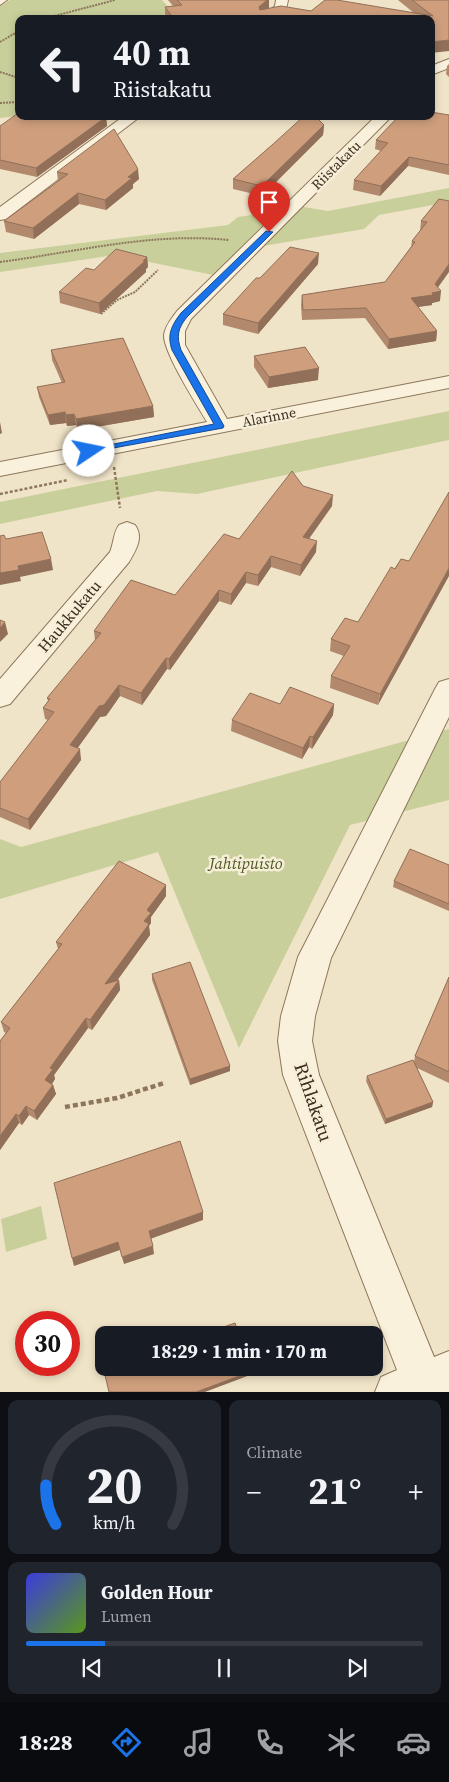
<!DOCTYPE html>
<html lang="en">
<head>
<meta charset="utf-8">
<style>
  :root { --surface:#171b24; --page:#20242c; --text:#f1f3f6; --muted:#9ea1a6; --line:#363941; --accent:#1a73e8 }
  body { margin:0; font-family:"Source Serif 4",serif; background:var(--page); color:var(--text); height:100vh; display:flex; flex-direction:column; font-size:19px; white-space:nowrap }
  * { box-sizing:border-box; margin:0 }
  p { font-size:16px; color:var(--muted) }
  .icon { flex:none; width:28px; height:28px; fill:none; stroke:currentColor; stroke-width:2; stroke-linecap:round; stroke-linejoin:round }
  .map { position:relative; height:1392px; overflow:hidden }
  .side { display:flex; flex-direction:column; gap:8px; padding:8px; background:#0d0f14; flex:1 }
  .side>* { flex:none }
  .banner { position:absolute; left:15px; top:15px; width:420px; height:105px; border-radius:10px; box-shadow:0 2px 8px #0003; background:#171b24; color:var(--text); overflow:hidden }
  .speed { position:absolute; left:15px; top:1311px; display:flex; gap:10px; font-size:25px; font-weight:700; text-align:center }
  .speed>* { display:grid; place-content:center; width:65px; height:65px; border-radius:50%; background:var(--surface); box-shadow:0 2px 8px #0003; line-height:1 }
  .speed .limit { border:8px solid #d22; background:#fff; color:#111 }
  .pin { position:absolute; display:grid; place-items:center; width:42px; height:42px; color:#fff; margin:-51px -21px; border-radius:50% 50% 50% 0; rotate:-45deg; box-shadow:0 0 5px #0007 }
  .pin .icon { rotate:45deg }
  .me { position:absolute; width:55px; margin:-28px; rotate:79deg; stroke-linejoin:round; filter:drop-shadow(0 0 4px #0008) }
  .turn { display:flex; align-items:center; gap:18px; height:105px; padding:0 15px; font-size:22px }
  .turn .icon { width:65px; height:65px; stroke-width:2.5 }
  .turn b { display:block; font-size:35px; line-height:42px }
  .big { font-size:38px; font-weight:700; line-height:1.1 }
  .side .widget { flex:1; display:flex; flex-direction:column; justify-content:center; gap:8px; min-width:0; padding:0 18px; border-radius:10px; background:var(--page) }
  .side .dial { align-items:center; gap:0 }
  .dial svg { height:130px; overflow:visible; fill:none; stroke:var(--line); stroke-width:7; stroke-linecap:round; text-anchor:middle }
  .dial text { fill:var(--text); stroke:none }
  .song { display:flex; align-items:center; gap:15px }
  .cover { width:60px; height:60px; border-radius:8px; background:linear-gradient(135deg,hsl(240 70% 55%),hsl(90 70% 35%)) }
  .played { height:5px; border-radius:2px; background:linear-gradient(90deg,var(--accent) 20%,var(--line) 20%) }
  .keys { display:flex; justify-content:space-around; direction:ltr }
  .heat { display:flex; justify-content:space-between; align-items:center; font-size:28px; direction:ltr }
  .side .tiles { flex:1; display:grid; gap:8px; grid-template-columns:1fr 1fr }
  .widget:last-child { grid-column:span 2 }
  .trip { position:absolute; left:95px; top:1326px; width:288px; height:50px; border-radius:10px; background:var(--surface); box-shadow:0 2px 8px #0003; font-weight:700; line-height:50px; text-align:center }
  .dock { display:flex; height:80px; justify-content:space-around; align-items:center; background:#090b0e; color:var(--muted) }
  .dock .icon { width:35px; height:35px }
  .dock .selected { color:var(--accent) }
  .dock b { font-size:22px; color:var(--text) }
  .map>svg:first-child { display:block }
  .green { fill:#c9cf9b }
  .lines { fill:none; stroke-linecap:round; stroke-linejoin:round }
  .minor-casing { stroke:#8d765c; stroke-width:2 }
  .tertiary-casing { stroke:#8d765c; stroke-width:2 }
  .path-far2 { stroke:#8d765c; stroke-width:2; stroke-dasharray:2 1; stroke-linecap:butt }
  .path-far1 { stroke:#8d765c; stroke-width:2.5; stroke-dasharray:3 2; stroke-linecap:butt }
  .path { stroke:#8d765c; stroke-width:4.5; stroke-dasharray:5 3; stroke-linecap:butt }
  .minor { fill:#faf1dc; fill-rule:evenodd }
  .tertiary { fill:#faf1dc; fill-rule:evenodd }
  .wall { fill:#b2896c }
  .shaded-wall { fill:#916f58 }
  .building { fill:#cf9f7d; stroke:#916f58 }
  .route { fill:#1a73e8; stroke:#114b97 }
  .labels { text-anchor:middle; stroke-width:5; stroke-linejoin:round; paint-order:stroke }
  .far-street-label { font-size:14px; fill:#3d2e20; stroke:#f7eed8 }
  .street-label { font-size:16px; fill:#3d2e20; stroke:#f7eed8 }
  .park-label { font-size:16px; font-style:italic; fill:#4d5a26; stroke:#f7eed8 }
  .near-street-label { font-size:19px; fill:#3d2e20; stroke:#f7eed8 }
</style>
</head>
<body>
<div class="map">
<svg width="449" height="1392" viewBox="0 0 449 1392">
  <rect width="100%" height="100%" fill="#f0e4c8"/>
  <path class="green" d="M10,0H162L171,10L158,19H19V116L0,118V6Z
    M449,188V202L379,215L364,229L239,250L213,275L115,255L0,272V253L228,225L238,217L304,207L328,211Z
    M449,411V440L197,494L157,491L0,524V502Z
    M449,729V800L350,825L239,1048L158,852L0,899V839L21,847Z
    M41,1206L47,1239L6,1252L1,1219Z"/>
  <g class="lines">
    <g class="minor-casing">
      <path id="minor" d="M276,0H288C286,17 274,19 260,19L275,6Z
        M449,59V68L431,75V66Z
        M124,116H141L6,219L0,220V207Z
        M376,116H392L191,319L185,331V345L227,419L449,376V388L0,476V462L207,422C197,405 163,352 164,335C165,326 172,318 177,311Z
        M127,522L135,525C144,537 136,550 129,562L10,704L0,707V679L110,552C114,543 113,533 119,525Z
        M449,679V717L331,958L315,1016L312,1041L319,1075L434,1357L449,1351V1392H375L381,1377L397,1370L283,1075L278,1041L281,1016L298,957L435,689L439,682Z"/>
    </g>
    <g class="tertiary-casing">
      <path id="tertiary" d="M0,0H7L0,5Z"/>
    </g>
    <path class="path-far2" d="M43,19L115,0
      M0,42L19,31
      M0,72L19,78
      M0,103L19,102
      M0,262C77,252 151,232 229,240
      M101,314L117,300L135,292L158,270"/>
    <path class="path-far1" d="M114,467L120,508
      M0,494L68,480"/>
    <path class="path" d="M65,1107L117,1098L164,1083"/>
    <use href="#minor" class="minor"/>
    <use href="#tertiary" class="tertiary"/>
  </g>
  <path class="wall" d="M168,0H269V8L311,11L414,13L398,0H449L431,19H165V7L173,6Z
    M449,64V77L446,74L447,66Z
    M449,115V175L408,166L380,196L353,190L354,180L381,151L375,149L376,140Z
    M106,117L107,126L37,177L0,169V126Z
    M324,125L323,135L262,196L233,189V179L272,145Z
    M57,172L139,179L133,184V188L106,210L79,204L34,239L6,232L4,221L58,182Z
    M439,199L438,288L440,301L432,303V305L418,307L437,331L436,341L388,349L365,318L302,320L301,305L302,295L385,282L411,247L412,241L420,231L421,221Z
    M147,257L148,267L146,269V272L100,314L60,303L59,292L94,270Z
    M318,264L258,334L223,325V314Z
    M51,350L153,406L154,417L78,430L76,425L67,426L66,423L50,425L39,397L37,387L62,383L52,360Z
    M254,356L318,380L268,388L254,367Z
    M303,486L332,506L309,539L316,552L300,576L271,567L258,586L246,583L231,605L219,601L170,670L167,669L142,705L120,696L106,716L100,717L77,748L81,760L30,830L0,817V782L48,720L45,719L43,708L48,701L47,698L95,641L94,631L175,595L239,539Z
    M401,559L378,705L330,688L331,676L344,656L330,651L331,639L358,622Z
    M280,704H334L333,715L312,749L309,747L302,759L231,731L232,720Z
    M449,865V911L393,887L394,881Z
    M166,885V896L151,917V923L149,926L150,935L117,981L119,980L120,990L92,1030L88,1028L54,1075L55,1079L52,1084L53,1085L56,1094L37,1120L29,1115L22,1125L19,1123L0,1150V1041L6,1033L4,1032L1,1022L58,949L56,942Z
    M152,974L230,1071L190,1085L152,980Z
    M449,977V1083L417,1068L433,1102L432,1107L385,1124L366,1081L367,1076L414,1062L415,1056Z"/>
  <path class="shaded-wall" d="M267,0H269V9L259,18V7Z
    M449,40V51L431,53V42Z
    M106,117L107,126L37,177L36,168Z
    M324,125L323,135L262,196V186Z
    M409,157L408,166L380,196L381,186Z
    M138,169L139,179L133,184V188L106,210L105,200L128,177Z
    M78,193L79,204L34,239L33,228Z
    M319,253L318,264L258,334V323Z
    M147,257L148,267L146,269V272L100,314L99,303Z
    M449,264V272L434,293L441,291L440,301L432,303V305L410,308L411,298L435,284Z
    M437,331L436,341L388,349L389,339Z
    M319,368L318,380L268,388L269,377Z
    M153,406L154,417L78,430L76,419Z
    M65,412L66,423L50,425L48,415Z
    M74,414L76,425L67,426L66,415Z
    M0,422L2,433L0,434Z
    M333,495L332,506L302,548L303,537Z
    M317,541L316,552L300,576L301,565Z
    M271,556V567L258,586V575Z
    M51,559L53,570L20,577L21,581L0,585V573L18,566Z
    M449,568V576L378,705L380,694Z
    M246,572V583L231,605V594Z
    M219,590V601L170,670L169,659Z
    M5,622L8,634L0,642V628Z
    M166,658L167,669L142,705L141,693Z
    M119,685L120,696L106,716L100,717L72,756L70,745L99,706Z
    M334,704L333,715L312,749L313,737Z
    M310,736L309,747L302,759L303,748Z
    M80,749L81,760L30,830L28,819Z
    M166,885V896L151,917V923L149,926L150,935L107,994L105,984L144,921L147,910Z
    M119,980L120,990L92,1030L90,1020Z
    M86,1018L88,1028L54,1075L55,1079L48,1090L45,1080L50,1068Z
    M230,1066V1071L190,1085V1079Z
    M53,1085L56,1094L37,1120L34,1111Z
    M433,1102L432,1107L385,1124L386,1119Z
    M26,1106L29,1115L22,1125L19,1116Z
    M16,1114L19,1123L0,1150V1136Z
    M203,1212V1220L150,1239L149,1231Z
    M118,1242L120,1250L74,1266L72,1258Z
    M153,1246L154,1254L124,1264L122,1257Z
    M250,1372V1375L205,1392H196Z"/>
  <path class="building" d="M177,0H267L259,7L260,10L281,6L311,11L325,0H337L433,16L412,0H449V40L431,42V19H174L165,7L182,5Z
    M431,112L449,115V165L409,157L381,186L354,180L388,143L376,140L399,116H431Z
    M17,114H19V116H106V117L36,168L0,160V126Z
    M304,116H315L324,125L262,186L233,179L272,145Z
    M114,129L138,169L128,177L132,178L105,200L78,193L33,228L4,221L68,174L57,172Z
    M439,199L449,201V264L435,284L441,291L432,293L433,295L411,298L437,331L389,339L366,308L303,310L302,295L385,282L415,242L412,241L427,222L421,221Z
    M290,247L319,253L258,323L223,314L256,278H260Z
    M116,249L147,257L143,261H145L99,303L59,292L86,268L94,270Z
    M123,338L153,406L76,419L74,414L66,415L65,412L48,415L37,387L65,382L51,350Z
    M305,347L319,368L269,377L254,356Z
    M292,471L303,486L333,495L303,537L317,541L301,565L271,556L258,575L246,572L231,594L219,590L169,659L166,658L141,693L119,685L104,705L99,706L70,745L80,749L28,819L0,808V782L54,712L43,708L50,699L47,698L101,633L94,631L131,580L175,595L224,534L239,539Z
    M449,492V568L380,694L331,676L350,646L331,639L345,618L358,622L391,567L395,569L401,559L409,561Z
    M42,532L51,559L18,566L19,570L0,573V536L4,535L6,539Z
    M0,620L5,622L0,628Z
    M290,687L334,704L313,737L310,736L303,748L232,720L250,693L280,704Z
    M410,849L449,865V904L394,881Z
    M119,861L166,885L147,910L151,913L144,921L149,924L105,984L119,980L90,1020L86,1018L50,1068L53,1069L45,1080L53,1085L34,1111L26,1106L19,1116L16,1114L0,1136V1041L10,1028L1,1022L62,944L56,942Z
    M190,962L230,1066L190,1079L152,974Z
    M449,977V1072L415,1056Z
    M413,1060L433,1102L386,1119L367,1076Z
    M180,1141L203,1212L149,1231L153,1246L122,1257L118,1242L72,1258L54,1183Z
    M235,1323L239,1335H201Z
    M113,1368H248L250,1372L196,1392H109L104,1371Z"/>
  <path class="route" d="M266,231L273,232L187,317C178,328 176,336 181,350L224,426L223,428L86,453L84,451L89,449L214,424L172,350C167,335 171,326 181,313Z"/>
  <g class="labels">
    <g class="far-street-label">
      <text transform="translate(336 165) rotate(-45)" y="5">Riistakatu</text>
      <text transform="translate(269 417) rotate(-11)" y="5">Alarinne</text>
    </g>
    <g class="street-label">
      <text transform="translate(69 616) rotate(-50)" y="6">Haukkukatu</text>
    </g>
    <g class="park-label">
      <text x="246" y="869">Jahtipuisto</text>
    </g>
    <g class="near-street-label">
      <text transform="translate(314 1102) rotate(71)" y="7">Rihlakatu</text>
    </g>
  </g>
</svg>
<div class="speed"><div class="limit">30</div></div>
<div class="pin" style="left:269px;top:232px;background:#d93025"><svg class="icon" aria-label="arrive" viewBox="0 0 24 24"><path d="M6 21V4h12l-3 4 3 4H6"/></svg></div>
<svg class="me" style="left:89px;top:451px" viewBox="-20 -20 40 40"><circle r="19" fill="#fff"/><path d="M0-13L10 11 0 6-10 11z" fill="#1a73e8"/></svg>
<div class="trip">18:29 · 1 min · 170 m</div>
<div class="banner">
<div class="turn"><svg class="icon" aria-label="left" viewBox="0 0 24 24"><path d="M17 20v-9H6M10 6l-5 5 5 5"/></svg><div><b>40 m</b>Riistakatu</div></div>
</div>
</div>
<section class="side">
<div class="tiles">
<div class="widget dial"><svg viewBox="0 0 100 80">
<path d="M14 69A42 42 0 1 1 86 69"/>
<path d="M14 69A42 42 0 0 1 8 45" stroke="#1a73e8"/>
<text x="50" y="56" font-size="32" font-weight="700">20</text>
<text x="50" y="72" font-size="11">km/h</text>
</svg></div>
<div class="widget"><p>Climate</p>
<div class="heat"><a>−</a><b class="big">21°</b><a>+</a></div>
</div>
<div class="widget">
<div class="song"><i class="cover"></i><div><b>Golden Hour</b><p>Lumen</p></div></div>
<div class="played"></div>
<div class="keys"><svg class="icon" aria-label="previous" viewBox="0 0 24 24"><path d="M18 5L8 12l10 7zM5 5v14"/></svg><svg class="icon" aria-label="pause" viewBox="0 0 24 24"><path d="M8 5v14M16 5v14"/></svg><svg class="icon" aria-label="next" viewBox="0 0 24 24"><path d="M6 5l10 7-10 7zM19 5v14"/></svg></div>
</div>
</div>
</section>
<nav class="dock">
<b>18:28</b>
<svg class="icon selected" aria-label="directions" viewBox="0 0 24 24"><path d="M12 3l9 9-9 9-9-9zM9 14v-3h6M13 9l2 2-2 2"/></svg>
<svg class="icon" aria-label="music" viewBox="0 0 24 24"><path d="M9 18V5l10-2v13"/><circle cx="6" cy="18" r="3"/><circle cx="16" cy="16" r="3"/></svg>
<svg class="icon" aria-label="phone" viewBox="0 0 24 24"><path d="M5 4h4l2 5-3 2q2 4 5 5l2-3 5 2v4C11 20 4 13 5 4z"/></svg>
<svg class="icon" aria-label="climate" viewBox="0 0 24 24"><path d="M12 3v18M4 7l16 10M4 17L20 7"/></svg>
<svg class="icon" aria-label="car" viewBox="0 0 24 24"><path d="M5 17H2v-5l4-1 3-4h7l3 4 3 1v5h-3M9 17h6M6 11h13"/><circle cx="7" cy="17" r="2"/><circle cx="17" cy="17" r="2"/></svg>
</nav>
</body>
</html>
